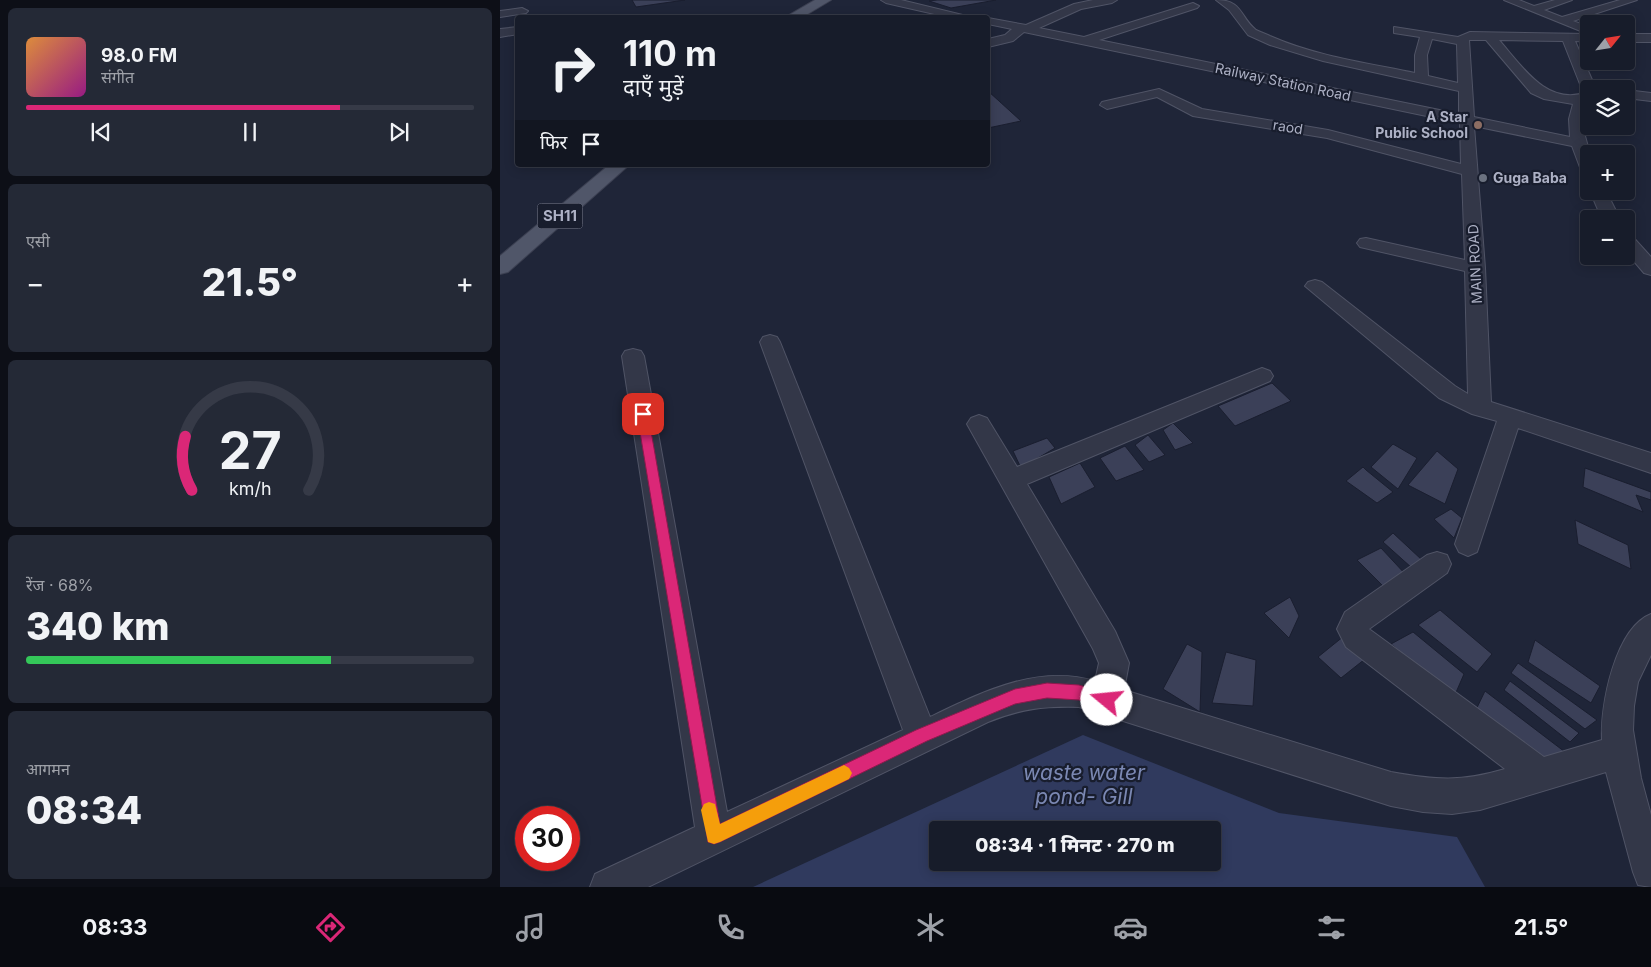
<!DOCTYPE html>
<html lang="hi">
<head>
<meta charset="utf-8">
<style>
  :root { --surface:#171c2a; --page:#242936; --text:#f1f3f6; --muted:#9ea1a8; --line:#363a47; --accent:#db2777 }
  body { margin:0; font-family:Inter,"Noto Sans Devanagari",sans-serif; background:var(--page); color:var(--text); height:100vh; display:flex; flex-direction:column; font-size:19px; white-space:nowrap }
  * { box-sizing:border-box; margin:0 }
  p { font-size:16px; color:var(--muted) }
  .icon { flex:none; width:28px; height:28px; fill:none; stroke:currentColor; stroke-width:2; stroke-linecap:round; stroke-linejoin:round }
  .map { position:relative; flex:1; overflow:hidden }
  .details { display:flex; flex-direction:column; gap:8px; padding:8px; background:#0d0f17; width:500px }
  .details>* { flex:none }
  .top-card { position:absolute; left:15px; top:15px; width:475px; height:152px; border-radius:5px; box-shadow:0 2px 12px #0003,0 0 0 1px var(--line); background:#171c2a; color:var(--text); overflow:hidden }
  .needle { width:32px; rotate:60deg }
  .fabs { position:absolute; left:1080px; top:15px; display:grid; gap:10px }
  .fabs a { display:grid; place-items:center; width:55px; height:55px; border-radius:5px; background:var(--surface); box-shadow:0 2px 12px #0003,0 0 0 1px var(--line); font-size:25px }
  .speed { position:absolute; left:15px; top:806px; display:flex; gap:10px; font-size:25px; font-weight:700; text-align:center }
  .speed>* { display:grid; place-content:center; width:65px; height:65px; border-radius:50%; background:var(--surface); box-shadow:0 2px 12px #0003,0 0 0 1px var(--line); line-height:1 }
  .speed .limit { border:8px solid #d22; background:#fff; color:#111 }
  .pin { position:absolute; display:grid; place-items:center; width:42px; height:42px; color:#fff; margin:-21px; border-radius:10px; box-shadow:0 2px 8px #0006 }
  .me { position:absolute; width:55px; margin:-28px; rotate:287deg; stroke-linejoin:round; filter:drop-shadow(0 0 4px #0008) }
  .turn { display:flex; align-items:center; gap:18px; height:105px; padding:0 25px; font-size:22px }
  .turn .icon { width:65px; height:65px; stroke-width:2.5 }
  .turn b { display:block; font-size:35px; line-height:42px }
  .then { display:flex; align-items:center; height:48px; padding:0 25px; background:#0003; gap:10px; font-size:19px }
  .big { font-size:38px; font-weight:800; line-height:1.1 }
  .details .widget { flex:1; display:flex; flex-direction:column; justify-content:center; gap:8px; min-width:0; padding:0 18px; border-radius:8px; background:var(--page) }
  .details .dial { align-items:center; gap:0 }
  .dial svg { height:130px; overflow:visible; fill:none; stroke:var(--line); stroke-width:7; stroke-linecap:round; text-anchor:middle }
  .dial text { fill:var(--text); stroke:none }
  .song { display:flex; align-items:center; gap:15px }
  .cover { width:60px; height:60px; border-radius:8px; background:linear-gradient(135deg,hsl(30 70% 55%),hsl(310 70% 35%)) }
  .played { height:5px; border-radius:2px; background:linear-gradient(90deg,var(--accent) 70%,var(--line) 70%) }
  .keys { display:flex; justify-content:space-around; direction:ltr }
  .heat { display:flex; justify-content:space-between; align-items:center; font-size:28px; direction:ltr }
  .charge { height:8px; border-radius:4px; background:linear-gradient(90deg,#34c759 68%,var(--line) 0) }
  .trip { position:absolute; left:429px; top:821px; width:292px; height:50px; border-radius:5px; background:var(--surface); box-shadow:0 2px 12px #0003,0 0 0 1px var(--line); font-weight:800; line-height:50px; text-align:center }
  .menu { display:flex; height:80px; justify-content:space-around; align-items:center; background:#090b11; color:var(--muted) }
  .menu .icon { width:35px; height:35px }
  .menu .current { color:var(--accent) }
  .menu b { font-size:22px; color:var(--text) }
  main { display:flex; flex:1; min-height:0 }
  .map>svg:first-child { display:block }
  .water { fill:#303a5e; fill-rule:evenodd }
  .building { fill:#3b4058; stroke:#1a1e2f }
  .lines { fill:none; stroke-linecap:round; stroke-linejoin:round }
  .minor-casing { stroke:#505466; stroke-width:2 }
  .major-casing { stroke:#3c4052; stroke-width:2 }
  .minor { fill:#333748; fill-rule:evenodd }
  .major { fill:#505669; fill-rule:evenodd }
  .route { fill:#db2777; stroke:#8e194d }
  .slow { fill:#f59e0b }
  .education-dot { fill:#8d6e63; stroke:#181d2d; stroke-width:2 }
  .worship-dot { fill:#6b7280; stroke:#181d2d; stroke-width:2 }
  .labels { text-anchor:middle; stroke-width:4.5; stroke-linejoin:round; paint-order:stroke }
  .far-street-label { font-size:14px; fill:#adb1c5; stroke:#181d2d }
  .far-poi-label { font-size:14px; font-weight:bold; fill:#adb1c5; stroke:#181d2d; text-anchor:end }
  .shield { fill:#181d2d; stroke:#808597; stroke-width:1 }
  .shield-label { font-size:15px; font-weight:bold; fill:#adb1c5 }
  .near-water-label { font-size:21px; font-style:italic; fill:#7b88b3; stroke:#181d2d }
</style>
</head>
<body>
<main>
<section class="details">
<div class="widget">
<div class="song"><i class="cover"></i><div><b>98.0 FM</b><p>संगीत</p></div></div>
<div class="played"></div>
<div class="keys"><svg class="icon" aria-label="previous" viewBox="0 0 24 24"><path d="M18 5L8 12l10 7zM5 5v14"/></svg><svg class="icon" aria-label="pause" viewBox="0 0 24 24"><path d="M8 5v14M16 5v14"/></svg><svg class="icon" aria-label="next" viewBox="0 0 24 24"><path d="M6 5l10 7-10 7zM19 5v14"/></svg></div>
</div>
<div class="widget"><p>एसी</p>
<div class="heat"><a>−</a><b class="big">21.5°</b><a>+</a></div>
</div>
<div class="widget dial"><svg viewBox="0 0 100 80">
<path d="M14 69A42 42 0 1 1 86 69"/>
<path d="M14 69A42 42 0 0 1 10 36" stroke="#db2777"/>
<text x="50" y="56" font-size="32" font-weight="700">27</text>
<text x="50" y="72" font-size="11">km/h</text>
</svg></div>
<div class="widget"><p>रेंज · 68%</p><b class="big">340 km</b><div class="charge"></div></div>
<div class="widget"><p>आगमन</p><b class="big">08:34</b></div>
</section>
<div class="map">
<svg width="1151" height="887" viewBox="0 0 1151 887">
  <rect width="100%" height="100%" fill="#1f2538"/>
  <path class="water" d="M583,735L779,813L957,837L985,887H253ZM438,830H712V862H438Z"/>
  <path class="building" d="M132,0H185L136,7Z
    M437,0H496L451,8L429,1Z
    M488,91L521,121L488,128Z
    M772,383L791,401L735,426L718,406Z
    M673,423L693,443L675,450L663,430Z
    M648,435L665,455L649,462L635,445Z
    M547,438L555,448L521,468L513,451Z
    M893,444L917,458L898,489L871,467Z
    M625,446L644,470L616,481L600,458Z
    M937,451L958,469L945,504L908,485Z
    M580,463L595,487L561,504L549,477Z
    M863,467L866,470L893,492L877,503L846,481Z
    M1085,468L1151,492V500L1136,495L1143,512L1083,487Z
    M951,509L962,518L954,538L934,519Z
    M1075,520L1128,545L1131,569L1078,544Z
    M893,533L922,560L912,568L883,542Z
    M881,548L907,576L886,589L857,560Z
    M790,597L799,616L789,638L764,613Z
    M940,610L992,654L977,672L918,625Z
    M913,632L964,674L954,697L891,644Z
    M844,636L865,659L841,678L818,657Z
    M1035,640L1100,686L1091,703L1028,662Z
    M687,644L702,652L700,712L663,689Z
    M726,652L756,660L753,706L712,703Z
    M1018,663L1097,720L1085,729L1011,673Z
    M1010,681L1079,733L1070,742L1004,690Z
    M985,691L1065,752L1043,764L972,718Z"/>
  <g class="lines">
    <g class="minor-casing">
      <path id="minor" d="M381,0H401L475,18H452L386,3Z
        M593,0H617L612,3L581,9L539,28L584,37L693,3L699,6L697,8L599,40L959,114V91L823,61L770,45L748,35L729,10L716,0C743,0 739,16 756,30C760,32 766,34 770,36C815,56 867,63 915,73V55L920,37L894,33V27L958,37L970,32L1088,34L1004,0H1019L1034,6L1055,0H1072L1044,10L1062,17L1120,0H1137L1073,21L1089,27V42L1075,41L1096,89H1089V102L1084,119L1085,136L1090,154L1089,175L1081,170L1072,146L974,126L985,268L991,402L1151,453V473L1018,428L977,552L968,556L959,552L955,544L997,421L972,414L939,398L805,286L808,282L815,280L822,282L955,386L968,394L965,271L860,247L857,243L860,239L866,238L965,260L962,174L827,138L693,116L657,97L607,109L600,105L602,102L659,89L702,109L828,130L961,164L960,123L524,32L513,41L488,47V39L505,35L512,29L488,24V18L526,25L574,4ZM932,39L957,44L958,83L928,76L927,55ZM969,40H986L1031,93L1044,99L1073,104L1069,119L1070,137L974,117ZM999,40L1063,41L1082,89L1087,92C1047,107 1022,66 999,40Z
        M22,8L28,11L26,13L0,17V11Z
        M18,27V34L0,37V29Z
        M1126,34H1151V42H1126Z
        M1126,90L1151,93V101L1126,98Z
        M1090,191H1106L1120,219H1102Z
        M1126,235L1132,236L1151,257V275L1144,273L1126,252Z
        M270,335L277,337L280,342L430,717C482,692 537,664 595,681L599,663L593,649L467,424L471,418L479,415L487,418L517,467L762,368L770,371L773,376L770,381L527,484L615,631L629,663L624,690L891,772C936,780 961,782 1005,769L846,647L837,629L845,612L927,555L937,552L947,555L951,564L947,573L869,629L1044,757L1102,740C1100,706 1115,628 1151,614V655L1138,682L1134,706L1133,730L1141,778L1151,815V887L1138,885L1133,872L1106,772L980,810L952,814L923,812L891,806L579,707C544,706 520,709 488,722L148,887H90L95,874L195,827L122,356L125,351L133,349L141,351L144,356L227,812L403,730L260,342L263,337Z"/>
    </g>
    <g class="major-casing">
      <path id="major" d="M315,0H331L301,18H284Z
        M109,165H129L8,272L0,274V256Z"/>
    </g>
    <use href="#minor" class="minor"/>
    <use href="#major" class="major"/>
  </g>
  <path class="route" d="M143,410L148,414L220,824L416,730L515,689L547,683L579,685L612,695L614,700L612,706L607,708L579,700L547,698L515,704L427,741L220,842L214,844L208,842L137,414Z"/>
  <path class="slow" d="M344,765L349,768L352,773L349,779L220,842L214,844L208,842L201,810L204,804L209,802L215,804L220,824Z"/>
  <circle class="education-dot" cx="978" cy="125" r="5"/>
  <circle class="worship-dot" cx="983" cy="178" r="5"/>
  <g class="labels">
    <g class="far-street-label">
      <text transform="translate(783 82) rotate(12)" y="5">Railway Station Road</text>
      <text transform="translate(788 127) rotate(9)" y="5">raod</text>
      <text transform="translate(975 264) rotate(-93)" y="5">MAIN ROAD</text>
    </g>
    <g class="far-poi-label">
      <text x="968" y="122">A Star<tspan x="968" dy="16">Public School</tspan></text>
      <text x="993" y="183" text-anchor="start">Guga Baba</text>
    </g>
    <rect class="shield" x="37.5" y="203.5" width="45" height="25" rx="4"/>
    <g class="shield-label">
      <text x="60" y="221">SH11</text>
    </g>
    <g class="near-water-label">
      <text x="584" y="780">waste water<tspan x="584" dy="24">pond- Gill</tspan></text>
    </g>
  </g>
</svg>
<div class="fabs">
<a><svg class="needle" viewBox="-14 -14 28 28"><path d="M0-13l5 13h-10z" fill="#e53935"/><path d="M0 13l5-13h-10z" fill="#9ea1a8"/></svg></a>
<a><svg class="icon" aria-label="layers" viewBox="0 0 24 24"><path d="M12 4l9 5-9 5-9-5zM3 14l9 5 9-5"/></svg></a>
<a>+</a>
<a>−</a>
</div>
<div class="speed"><div class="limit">30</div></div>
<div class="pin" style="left:143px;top:414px;background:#d93025"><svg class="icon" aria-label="arrive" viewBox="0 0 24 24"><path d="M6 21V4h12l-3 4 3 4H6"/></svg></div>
<svg class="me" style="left:607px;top:700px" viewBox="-20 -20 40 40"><circle r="19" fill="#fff"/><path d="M0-13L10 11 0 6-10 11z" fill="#db2777"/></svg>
<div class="trip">08:34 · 1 मिनट · 270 m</div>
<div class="top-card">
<div class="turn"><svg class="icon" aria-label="right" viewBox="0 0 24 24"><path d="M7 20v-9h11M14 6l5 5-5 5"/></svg><div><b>110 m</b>दाएँ मुड़ें</div></div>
<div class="then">फिर<svg class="icon" aria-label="arrive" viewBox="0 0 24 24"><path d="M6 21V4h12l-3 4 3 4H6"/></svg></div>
</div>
</div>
</main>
<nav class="menu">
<b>08:33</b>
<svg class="icon current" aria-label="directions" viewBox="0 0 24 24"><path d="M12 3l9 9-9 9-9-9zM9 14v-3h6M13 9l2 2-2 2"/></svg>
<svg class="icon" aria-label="music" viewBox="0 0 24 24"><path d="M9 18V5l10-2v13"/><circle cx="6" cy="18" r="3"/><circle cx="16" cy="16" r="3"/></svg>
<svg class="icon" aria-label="phone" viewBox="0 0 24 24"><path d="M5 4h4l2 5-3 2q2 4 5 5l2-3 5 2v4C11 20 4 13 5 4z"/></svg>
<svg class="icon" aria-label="climate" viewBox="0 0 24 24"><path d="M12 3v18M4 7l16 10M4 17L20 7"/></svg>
<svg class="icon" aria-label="car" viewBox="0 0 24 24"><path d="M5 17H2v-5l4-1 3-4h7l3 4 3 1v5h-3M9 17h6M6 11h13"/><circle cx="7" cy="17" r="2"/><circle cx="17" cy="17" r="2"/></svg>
<svg class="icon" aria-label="filters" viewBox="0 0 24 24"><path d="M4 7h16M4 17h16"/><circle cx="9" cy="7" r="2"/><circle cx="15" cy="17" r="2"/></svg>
<b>21.5°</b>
</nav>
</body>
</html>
